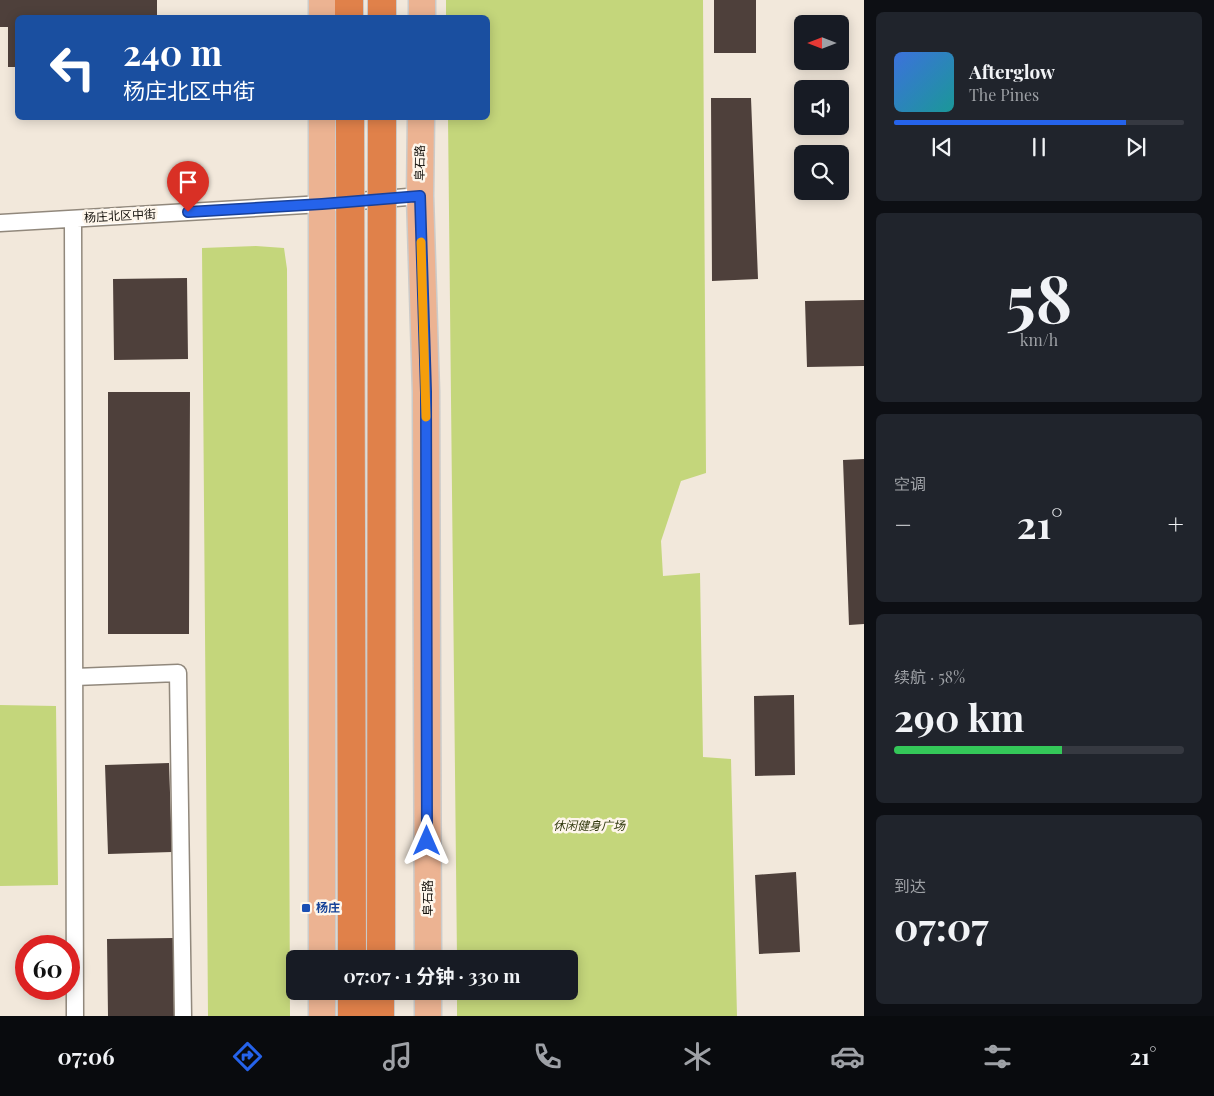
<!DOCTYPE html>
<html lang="zh">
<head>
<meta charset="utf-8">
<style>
  :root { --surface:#171b24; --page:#20242c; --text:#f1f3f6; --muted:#9ea1a6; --line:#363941; --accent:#2563eb }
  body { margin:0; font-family:"Playfair Display","Noto Sans SC",serif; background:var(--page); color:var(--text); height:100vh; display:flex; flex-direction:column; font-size:19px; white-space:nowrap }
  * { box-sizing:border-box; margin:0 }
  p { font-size:16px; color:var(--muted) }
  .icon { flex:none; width:28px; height:28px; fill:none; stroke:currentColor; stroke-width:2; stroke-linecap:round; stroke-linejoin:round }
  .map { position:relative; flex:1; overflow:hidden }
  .drawer { display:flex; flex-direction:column; gap:12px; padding:12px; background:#0d0f14; width:350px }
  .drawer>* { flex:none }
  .top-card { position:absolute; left:15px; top:15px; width:475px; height:105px; border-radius:8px; box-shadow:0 2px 12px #0003; background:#1a4fa0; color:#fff; overflow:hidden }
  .needle { width:32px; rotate:270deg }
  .controls { position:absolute; left:794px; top:15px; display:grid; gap:10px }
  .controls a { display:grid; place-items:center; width:55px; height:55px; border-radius:8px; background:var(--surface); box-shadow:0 2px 12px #0003; font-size:25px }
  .speed { position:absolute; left:15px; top:935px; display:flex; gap:10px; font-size:25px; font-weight:700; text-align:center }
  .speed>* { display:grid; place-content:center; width:65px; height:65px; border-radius:50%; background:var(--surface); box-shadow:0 2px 12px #0003; line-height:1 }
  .speed .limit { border:8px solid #d22; background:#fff; color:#111 }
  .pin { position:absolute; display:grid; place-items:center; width:42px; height:42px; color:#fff; margin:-51px -21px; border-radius:50% 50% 50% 0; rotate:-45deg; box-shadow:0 0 5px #0007 }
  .pin .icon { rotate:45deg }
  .me { position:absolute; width:55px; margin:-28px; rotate:0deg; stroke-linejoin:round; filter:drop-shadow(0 0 4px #0008) }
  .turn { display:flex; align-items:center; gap:18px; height:105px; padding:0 25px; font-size:22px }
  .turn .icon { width:65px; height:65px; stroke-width:2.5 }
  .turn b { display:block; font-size:35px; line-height:42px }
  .big { font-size:38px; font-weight:700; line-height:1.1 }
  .drawer .card { flex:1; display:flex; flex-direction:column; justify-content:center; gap:8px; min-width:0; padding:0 18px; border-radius:8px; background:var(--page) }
  .drawer .dial { align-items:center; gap:0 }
  .dial b { font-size:65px; line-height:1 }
  .song { display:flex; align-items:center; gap:15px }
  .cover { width:60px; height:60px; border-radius:8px; background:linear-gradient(135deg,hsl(220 70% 55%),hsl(180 70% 35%)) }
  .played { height:5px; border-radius:2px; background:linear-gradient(90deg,var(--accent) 80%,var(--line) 80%) }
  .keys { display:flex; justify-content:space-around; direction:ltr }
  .heat { display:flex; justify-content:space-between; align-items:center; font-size:28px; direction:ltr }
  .charge { height:8px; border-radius:4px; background:linear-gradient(90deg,#34c759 58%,var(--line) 0) }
  .trip { position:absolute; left:286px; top:950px; width:292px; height:50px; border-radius:8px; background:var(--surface); box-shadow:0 2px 12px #0003; font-weight:700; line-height:50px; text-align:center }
  .dock { display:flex; height:80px; justify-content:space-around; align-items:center; background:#090b0e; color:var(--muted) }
  .dock .icon { width:35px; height:35px }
  .dock .active { color:var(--accent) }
  .dock b { font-size:22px; color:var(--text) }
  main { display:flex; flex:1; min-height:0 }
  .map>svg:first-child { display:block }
  .green { fill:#c4d67b }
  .building { fill:#4e403b }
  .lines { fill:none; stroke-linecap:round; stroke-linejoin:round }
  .street-casing { stroke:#91887c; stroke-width:19 }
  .primary-casing { stroke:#cbcbca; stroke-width:29 }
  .highway-casing { stroke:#cbcbca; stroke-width:30 }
  .street { stroke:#fff; stroke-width:16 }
  .primary { stroke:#ecb392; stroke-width:26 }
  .highway { stroke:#e0814a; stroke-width:28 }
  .highway-bridge-casing { stroke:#cbcbca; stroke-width:30; stroke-linecap:butt }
  .highway-bridge { stroke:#e0814a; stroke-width:28 }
  .route-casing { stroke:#184099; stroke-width:12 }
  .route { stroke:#2563eb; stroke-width:9 }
  .slow { stroke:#f59e0b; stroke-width:9 }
  .transit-dot { fill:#1a4fb4; stroke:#fef6eb; stroke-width:2 }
  .labels { text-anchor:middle; stroke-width:5; stroke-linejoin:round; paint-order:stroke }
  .street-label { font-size:12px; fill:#14110c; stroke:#fef6eb }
  .park-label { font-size:12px; font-style:italic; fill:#343c12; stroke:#fef6eb }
  .transit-label { font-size:12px; font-weight:bold; fill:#164399; stroke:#fef6eb; text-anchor:start }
</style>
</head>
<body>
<main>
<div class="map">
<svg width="864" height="1016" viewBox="0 0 864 1016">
  <rect width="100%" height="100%" fill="#f2e8db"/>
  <path class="green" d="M446,0H703L706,473L681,481L661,541L663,576L700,573L703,757L731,759L737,1016H457V991H570V959H457L448,118H488V18L446,17Z
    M256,246L284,248L287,269L290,1016H208L202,248Z
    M0,705L56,706L58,885L0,886Z"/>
  <path class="building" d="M0,0H157V18H18V67H8V27H0Z
    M714,0H756V53H714Z
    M711,98H751L758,279L712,281Z
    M187,278L188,359L114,360L113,279Z
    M864,300V366L807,367L805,301Z
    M108,392H190L189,634H108Z
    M864,459V624L849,625L843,460Z
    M794,695L795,775L755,776L754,696Z
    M169,763L172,852L108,854L105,765Z
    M796,872L800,952L759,954L755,875Z
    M173,938L174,1016H108L107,939Z"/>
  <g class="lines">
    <g class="street-casing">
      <path id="street" d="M73,219L75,1016
        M0,223L322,204L420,196
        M75,677L178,673L183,1016"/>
    </g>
    <g class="primary-casing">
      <path id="primary" d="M322,18V0
        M422,18V0
        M421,118L420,196L426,392L428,959
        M322,959V118
        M322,991V1016
        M428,991V1016"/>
    </g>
    <g class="highway-casing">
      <path id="highway" d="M349,0V18
        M382,18V0
        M352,991V1016
        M380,1016V991"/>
    </g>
    <use href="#street" class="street"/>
    <use href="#primary" class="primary"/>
    <use href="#highway" class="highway"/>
    <g class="highway-bridge-casing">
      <path id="highway-bridge" d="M350,118L352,959
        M381,959L382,118"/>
    </g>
    <use href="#highway-bridge" class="highway-bridge"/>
  </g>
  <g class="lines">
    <g class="route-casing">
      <path id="route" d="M188,212L322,204L420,196L426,392L427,841"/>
    </g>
    <use href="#route" class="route"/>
    <path class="slow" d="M421,242L426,417"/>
  </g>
  <rect class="transit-dot" x="301" y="903" width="10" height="10" rx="2.5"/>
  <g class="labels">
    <g class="street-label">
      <text transform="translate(420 163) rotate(-89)" y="4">阜石路</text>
      <text transform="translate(120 216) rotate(-3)" y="4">杨庄北区中街</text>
      <text transform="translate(428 898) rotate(-90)" y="4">阜石路</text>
    </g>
    <g class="park-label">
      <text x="589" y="830">休闲健身广场</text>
    </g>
    <g class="transit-label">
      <text x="316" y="912">杨庄</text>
    </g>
  </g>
</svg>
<div class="controls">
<a><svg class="needle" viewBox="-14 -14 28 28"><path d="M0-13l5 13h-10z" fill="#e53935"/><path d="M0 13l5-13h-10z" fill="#9ea1a6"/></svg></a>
<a><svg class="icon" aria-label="sound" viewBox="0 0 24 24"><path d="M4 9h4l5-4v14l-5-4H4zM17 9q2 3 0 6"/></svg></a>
<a><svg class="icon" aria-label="search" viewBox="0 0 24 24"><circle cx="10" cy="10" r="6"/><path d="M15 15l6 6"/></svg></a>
</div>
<div class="speed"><div class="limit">60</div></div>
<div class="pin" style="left:188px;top:212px;background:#d93025"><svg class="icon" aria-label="arrive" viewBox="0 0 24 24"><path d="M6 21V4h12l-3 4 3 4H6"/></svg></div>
<svg class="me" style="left:427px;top:841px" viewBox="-20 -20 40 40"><path d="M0-17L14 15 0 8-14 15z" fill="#2563eb" stroke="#fff" stroke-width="4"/></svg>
<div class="trip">07:07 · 1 分钟 · 330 m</div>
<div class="top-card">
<div class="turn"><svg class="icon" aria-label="left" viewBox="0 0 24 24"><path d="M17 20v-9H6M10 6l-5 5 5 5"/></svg><div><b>240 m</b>杨庄北区中街</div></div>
</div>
</div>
<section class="drawer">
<div class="card">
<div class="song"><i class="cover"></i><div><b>Afterglow</b><p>The Pines</p></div></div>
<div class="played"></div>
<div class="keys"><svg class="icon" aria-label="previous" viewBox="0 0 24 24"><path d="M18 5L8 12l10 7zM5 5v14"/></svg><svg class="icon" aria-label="pause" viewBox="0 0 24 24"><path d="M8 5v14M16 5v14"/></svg><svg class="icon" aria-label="next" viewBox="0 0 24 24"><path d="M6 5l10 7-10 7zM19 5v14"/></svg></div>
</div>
<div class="card dial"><b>58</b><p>km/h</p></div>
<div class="card"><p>空调</p>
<div class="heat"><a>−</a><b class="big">21°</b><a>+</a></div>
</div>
<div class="card"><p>续航 · 58%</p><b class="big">290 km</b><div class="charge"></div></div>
<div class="card"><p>到达</p><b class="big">07:07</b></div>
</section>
</main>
<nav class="dock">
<b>07:06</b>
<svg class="icon active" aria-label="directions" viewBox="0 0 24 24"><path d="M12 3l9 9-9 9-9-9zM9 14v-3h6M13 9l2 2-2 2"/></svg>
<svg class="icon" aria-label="music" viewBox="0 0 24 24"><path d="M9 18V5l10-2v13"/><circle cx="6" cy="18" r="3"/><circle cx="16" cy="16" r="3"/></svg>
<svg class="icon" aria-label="phone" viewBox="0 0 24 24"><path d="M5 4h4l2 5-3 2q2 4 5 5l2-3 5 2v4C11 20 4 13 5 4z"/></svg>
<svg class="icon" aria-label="climate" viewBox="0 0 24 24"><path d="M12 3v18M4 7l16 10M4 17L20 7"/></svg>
<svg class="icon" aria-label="car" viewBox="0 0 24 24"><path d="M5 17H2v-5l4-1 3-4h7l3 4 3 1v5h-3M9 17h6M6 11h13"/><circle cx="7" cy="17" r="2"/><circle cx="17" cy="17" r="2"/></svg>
<svg class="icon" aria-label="filters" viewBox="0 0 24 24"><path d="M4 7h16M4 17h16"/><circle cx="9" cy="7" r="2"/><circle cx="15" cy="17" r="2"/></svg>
<b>21°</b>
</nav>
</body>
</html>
